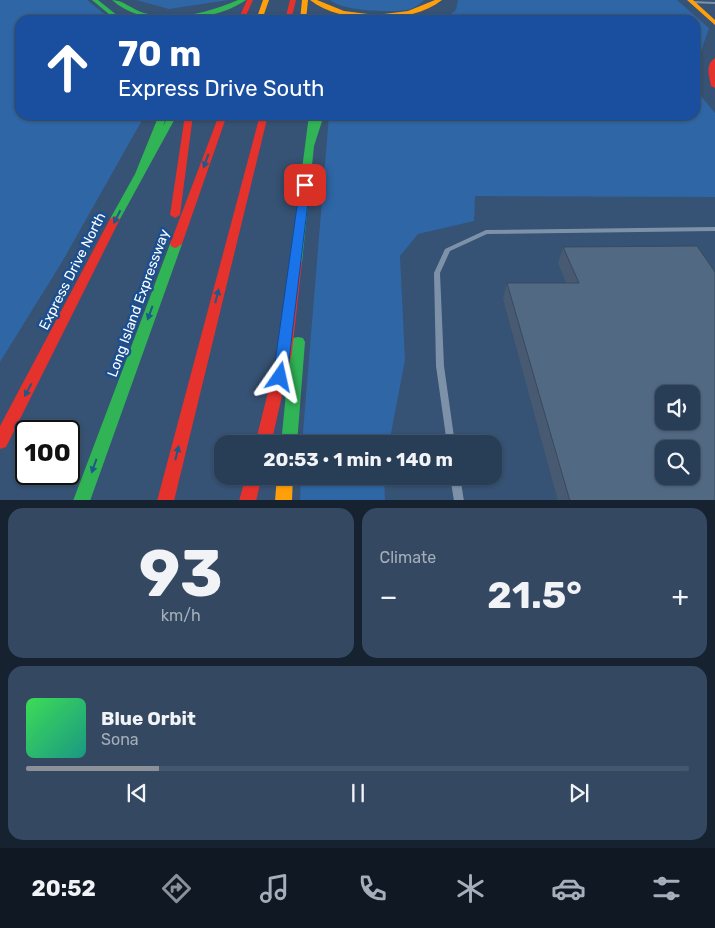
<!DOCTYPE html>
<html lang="en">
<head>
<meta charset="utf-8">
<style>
  :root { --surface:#283e57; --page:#344961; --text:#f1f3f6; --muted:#a5aeba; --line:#44576d; --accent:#8c9099 }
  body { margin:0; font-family:Rubik,sans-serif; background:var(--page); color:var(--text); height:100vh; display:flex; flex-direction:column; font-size:19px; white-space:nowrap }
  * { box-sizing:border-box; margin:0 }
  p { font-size:16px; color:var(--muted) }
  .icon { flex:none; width:28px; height:28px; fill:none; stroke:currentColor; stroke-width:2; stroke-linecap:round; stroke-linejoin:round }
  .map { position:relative; height:500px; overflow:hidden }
  .drawer { display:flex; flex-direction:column; gap:8px; padding:8px; background:#162230; flex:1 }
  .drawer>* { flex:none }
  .guide { position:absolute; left:15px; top:15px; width:685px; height:105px; border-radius:15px; box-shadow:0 1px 4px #0004,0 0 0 1px var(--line); background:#1a4fa0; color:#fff; overflow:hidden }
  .buttons { position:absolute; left:655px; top:385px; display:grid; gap:10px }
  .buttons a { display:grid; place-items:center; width:45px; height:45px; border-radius:10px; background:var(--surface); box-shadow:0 1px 4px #0004,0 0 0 1px var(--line); font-size:25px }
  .speed { position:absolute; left:15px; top:420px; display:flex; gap:10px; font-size:25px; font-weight:700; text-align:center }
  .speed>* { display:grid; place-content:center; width:65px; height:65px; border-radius:50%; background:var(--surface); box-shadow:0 1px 4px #0004,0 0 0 1px var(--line); line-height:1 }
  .speed .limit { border:2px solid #111; border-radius:8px; background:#fff; color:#111 }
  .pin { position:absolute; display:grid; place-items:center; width:42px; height:42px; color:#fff; margin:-21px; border-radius:10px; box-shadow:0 2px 8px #0006 }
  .me { position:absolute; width:55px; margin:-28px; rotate:11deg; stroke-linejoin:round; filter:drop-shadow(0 0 4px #0008) }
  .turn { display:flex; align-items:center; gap:18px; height:105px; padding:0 20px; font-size:22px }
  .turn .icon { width:65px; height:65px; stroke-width:2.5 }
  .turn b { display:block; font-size:35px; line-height:42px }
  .big { font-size:38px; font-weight:700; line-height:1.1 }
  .drawer .widget { flex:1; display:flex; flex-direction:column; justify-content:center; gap:8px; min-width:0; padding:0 18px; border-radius:15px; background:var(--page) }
  .drawer .dial { align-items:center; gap:0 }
  .dial b { font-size:65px; line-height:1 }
  .song { display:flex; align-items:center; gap:15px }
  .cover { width:60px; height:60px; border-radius:8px; background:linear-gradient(135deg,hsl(130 70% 55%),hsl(170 70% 35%)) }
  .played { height:5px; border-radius:2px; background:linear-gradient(90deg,var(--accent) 20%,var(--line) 20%) }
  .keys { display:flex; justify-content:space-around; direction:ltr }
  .heat { display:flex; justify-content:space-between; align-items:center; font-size:28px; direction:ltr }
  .drawer .tiles { flex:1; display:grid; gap:8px; grid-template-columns:1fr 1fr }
  .widget:last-child { grid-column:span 2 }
  .trip { position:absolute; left:214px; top:435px; width:288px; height:50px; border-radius:15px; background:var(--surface); box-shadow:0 1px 4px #0004,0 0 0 1px var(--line); font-weight:700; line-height:50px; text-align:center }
  .tab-bar { display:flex; height:80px; justify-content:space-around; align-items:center; background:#101923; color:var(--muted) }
  .tab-bar .icon { width:35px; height:35px }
  .tab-bar .current { color:var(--accent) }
  .tab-bar b { font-size:22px; color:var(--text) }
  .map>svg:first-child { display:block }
  .green { fill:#2f66a5 }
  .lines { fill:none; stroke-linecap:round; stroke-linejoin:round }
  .lane { fill:#7d92a8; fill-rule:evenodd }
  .fast { fill:#30b455; fill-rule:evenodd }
  .slow { fill:#ff9f0a; fill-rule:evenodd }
  .jam { fill:#e5322d; fill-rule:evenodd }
  .wall { fill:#475a72 }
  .building { fill:#526984; stroke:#394a5c; fill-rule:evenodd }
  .oneway { fill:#1d5989 }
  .route { fill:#1a73e8; stroke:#114b97 }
  .labels { text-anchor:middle; stroke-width:5; stroke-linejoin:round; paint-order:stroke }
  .street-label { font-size:14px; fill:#fff; stroke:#1b4f8f }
</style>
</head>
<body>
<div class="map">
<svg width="715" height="501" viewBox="0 0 715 501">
  <rect width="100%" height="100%" fill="#365274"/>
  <path class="green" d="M0,0H87L112,20H20V115H145L62,262L0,362Z
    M136,0H229L169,9Z
    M330,0H424C420,4 413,9 407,10C391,13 342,11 330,0Z
    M458,0H677L709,28L695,69V20H443L456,10Z
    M695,77L700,95L715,113V197L475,196L474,221L418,234L400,256L405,360L389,444H302L329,115H695Z
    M301,476H384L385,500H300Z"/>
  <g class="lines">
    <path class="lane" d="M692,1L715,2V4L691,3Z
      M715,227V231L487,234L450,251L440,273L444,366L455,444H447L436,366L434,273L445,249L486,230Z
      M450,476H460L464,501H454Z"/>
    <path class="fast" d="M92,0H98L123,20H116Z
      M112,0C123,0 133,10 144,13C175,22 210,12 238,0H246C213,23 143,29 112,0Z
      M159,115H167L163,126L169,115H177L120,219L119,221H111L110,219L135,174Z
      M309,115H324L314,146L302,262L296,266L290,262Z
      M176,240L182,244L90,501H73L170,244Z
      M298,337L303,338L305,342L297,444H281L291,342L293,338Z"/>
    <path class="slow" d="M263,0H269L262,20H256Z
      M302,0H308L306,20H300Z
      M310,0H317L344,11L376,15L408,11L435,0H442C410,25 342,25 310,0Z
      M687,0H693L715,20V25Z
      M277,476H293L292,501H275Z"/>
    <path class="jam" d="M247,0H253L244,20H238Z
      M290,0H296L291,20H285Z
      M715,58V88L711,86C709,76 705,64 715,58Z
      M185,115H193L180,215L175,218L170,215Z
      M219,115H227L182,244L176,248L172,247L170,244Z
      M260,115H268L174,501H157Z
      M115,216L120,219L6,447L0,449V426L110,219Z
      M296,258L302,262L292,352L271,444H255L278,352L290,262Z
      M246,476H262L256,501H239Z"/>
  </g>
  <path class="wall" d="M563,247L715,501H558L503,299L507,283H566L558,263Z"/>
  <path class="building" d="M697,246L715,272V501H570L507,283H579L563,247ZM664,394H691V421H664ZM664,449H691V476H664Z"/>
  <defs><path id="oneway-solid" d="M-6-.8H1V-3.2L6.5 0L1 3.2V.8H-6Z" transform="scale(1.25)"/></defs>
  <g class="oneway">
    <use href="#oneway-solid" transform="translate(206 161) rotate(110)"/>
    <use href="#oneway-solid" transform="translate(117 217) rotate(117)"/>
    <use href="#oneway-solid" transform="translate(217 296) rotate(-76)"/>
    <use href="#oneway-solid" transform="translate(150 313) rotate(110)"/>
    <use href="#oneway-solid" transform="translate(28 390) rotate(118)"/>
    <use href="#oneway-solid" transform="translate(177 453) rotate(-76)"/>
    <use href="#oneway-solid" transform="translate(94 466) rotate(110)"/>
  </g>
  <path class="route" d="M305,182L310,185L287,377L285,382H275L273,377L300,185Z"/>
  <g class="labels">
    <g class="street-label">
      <text transform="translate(72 271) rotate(-63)" y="5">Express Drive North</text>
      <text transform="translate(138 303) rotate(-70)" y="5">Long Island Expressway</text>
    </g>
  </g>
</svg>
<div class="buttons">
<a><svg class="icon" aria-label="sound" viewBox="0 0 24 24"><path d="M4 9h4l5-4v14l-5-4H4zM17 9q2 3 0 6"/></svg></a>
<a><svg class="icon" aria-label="search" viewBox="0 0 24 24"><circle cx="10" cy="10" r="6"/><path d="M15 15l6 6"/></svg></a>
</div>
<div class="speed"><div class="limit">100</div></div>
<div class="pin" style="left:305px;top:185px;background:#d93025"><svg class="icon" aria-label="arrive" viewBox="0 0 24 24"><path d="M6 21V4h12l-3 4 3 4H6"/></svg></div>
<svg class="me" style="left:280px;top:377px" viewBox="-20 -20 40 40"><path d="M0-17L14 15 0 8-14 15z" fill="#1a73e8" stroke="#fff" stroke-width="4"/></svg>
<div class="trip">20:53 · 1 min · 140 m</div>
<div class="guide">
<div class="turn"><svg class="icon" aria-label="ahead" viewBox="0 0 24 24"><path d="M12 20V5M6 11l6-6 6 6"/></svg><div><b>70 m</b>Express Drive South</div></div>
</div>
</div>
<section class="drawer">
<div class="tiles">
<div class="widget dial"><b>93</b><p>km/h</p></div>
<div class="widget"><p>Climate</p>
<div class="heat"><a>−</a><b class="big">21.5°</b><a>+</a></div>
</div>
<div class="widget">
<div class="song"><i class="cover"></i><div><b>Blue Orbit</b><p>Sona</p></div></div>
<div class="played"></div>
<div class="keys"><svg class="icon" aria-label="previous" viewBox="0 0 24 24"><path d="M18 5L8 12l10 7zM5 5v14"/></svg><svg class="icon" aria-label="pause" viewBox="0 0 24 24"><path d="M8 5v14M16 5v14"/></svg><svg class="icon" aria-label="next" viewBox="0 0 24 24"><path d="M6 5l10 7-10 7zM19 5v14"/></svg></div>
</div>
</div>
</section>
<nav class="tab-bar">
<b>20:52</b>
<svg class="icon current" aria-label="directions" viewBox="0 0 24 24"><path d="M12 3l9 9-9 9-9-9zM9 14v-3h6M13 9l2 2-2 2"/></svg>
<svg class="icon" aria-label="music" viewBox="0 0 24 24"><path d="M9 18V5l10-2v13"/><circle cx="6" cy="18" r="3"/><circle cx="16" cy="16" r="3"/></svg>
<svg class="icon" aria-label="phone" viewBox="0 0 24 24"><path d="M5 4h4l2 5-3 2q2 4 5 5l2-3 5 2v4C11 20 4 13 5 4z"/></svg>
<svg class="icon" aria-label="climate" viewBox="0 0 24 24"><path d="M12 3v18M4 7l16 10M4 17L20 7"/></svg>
<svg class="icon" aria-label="car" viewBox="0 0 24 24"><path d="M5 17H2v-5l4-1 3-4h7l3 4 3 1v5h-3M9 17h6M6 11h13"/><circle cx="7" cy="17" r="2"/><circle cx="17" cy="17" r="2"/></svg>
<svg class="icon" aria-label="filters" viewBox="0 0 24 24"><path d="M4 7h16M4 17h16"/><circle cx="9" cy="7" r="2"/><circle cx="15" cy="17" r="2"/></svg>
</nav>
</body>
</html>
